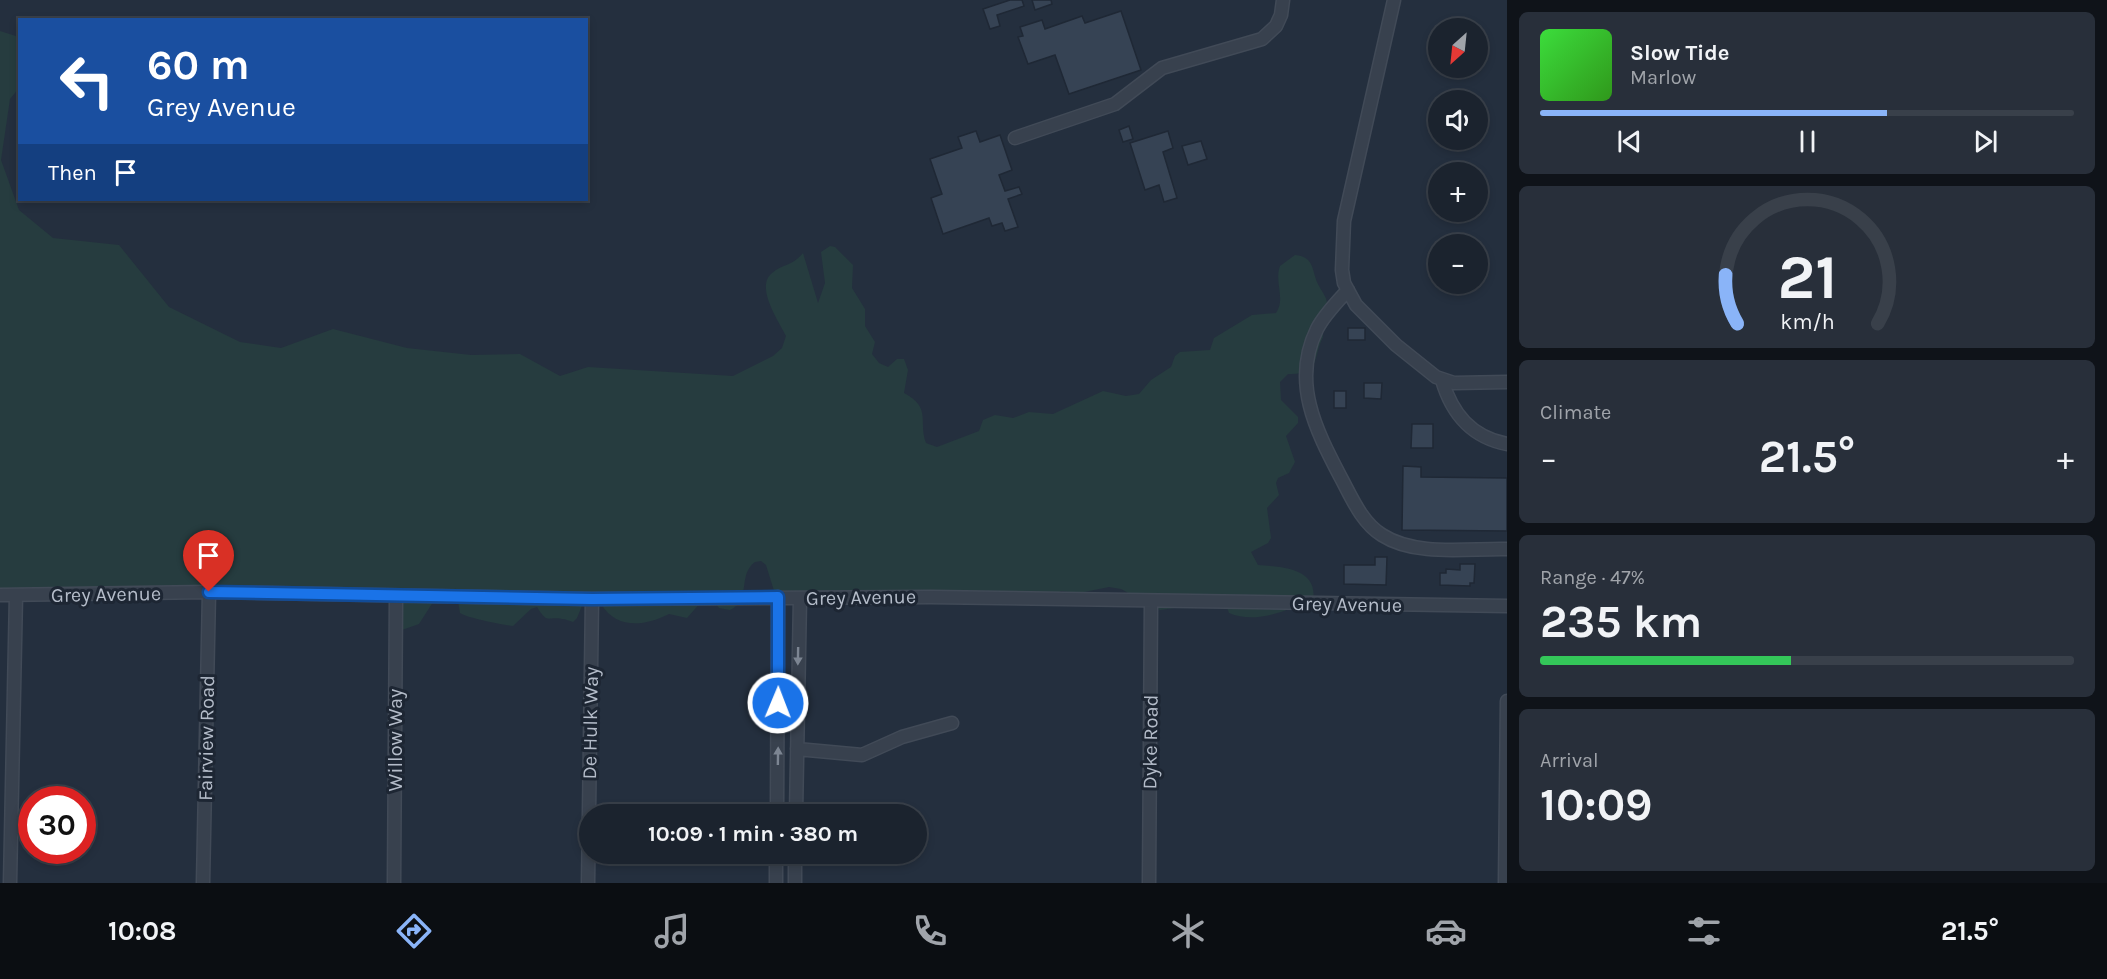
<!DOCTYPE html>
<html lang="en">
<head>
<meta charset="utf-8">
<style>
  :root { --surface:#1b232e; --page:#282f3a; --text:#f1f3f6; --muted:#a0a4aa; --line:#39404a; --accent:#8ab4f8 }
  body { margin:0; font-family:Karla,sans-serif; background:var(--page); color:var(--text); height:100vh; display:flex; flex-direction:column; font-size:22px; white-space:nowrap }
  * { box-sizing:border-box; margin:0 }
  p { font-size:20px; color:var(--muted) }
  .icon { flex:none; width:33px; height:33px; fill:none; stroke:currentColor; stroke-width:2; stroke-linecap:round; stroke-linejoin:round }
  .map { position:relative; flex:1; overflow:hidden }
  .details { display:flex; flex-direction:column; gap:12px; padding:12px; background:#0f1319; width:600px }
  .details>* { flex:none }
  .hud { position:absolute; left:18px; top:18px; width:570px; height:183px; border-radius:0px; box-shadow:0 3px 9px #0003,0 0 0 2px var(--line); background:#1a4fa0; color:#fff; overflow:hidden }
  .needle { width:39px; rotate:207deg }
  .buttons { position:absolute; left:1428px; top:18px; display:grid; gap:12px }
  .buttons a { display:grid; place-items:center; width:60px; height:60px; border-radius:50%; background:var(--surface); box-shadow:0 3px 9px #0003,0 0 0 2px var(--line); font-size:30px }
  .speed { position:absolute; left:18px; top:786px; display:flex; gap:12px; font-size:30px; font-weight:700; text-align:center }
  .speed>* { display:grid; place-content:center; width:78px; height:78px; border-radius:50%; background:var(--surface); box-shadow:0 3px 9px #0003,0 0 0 2px var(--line); line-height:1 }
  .speed .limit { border:9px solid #d22; background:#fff; color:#111 }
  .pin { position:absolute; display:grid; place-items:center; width:51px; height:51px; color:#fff; margin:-62px -26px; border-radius:50% 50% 50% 0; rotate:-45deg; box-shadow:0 0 6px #0007 }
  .pin .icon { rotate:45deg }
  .me { position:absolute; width:66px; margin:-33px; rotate:1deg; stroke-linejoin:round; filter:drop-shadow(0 0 4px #0008) }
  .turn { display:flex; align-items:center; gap:21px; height:126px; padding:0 30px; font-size:27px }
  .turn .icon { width:78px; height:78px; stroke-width:2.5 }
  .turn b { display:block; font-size:42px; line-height:51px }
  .then { display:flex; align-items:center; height:57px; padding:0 30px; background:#0003; gap:12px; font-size:22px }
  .big { font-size:45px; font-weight:700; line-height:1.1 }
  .details .tile { flex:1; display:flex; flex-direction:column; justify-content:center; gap:9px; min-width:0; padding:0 21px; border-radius:9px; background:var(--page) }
  .details .dial { align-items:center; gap:0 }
  .dial svg { height:156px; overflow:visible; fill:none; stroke:var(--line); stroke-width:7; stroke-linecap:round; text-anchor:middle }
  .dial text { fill:var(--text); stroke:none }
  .song { display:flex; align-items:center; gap:18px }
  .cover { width:72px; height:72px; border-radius:9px; background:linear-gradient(135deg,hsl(120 70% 55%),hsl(110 70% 35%)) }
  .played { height:6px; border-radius:3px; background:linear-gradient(90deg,var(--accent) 65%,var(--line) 65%) }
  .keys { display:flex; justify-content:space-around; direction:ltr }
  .heat { display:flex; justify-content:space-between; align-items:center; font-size:33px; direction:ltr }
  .charge { height:9px; border-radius:4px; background:linear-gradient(90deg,#34c759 47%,var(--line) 0) }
  .trip { position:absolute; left:579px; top:804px; width:348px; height:60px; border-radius:30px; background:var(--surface); box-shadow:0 3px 9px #0003,0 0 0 2px var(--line); font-weight:700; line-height:60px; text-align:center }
  .tabs { display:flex; height:96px; justify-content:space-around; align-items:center; background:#0b0e12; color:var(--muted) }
  .tabs .icon { width:42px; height:42px }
  .tabs .current { color:var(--accent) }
  .tabs b { font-size:27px; color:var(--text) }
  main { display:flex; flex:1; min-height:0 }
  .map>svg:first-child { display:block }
  .green { fill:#263c3f }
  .building { fill:#364354; stroke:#1f2835; stroke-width:1.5 }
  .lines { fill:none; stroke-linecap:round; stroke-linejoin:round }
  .minor-casing { stroke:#414a57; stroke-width:15 }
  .minor { stroke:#38414e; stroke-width:12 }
  .oneway { fill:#7c8592 }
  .route-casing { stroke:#114b97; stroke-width:15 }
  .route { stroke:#1a73e8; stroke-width:10 }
  .labels { text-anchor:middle; stroke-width:6; stroke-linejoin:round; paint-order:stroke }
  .street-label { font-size:20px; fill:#b4bcc9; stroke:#1d2633 }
</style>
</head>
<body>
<main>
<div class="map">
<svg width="1507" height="883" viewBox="0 0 1507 883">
  <rect width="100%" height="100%" fill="#242f3e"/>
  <path class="green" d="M0,31L19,37V88L10,99L1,160L19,210L53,238L119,245L169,307L240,342L281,348L333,329L407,348L471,355L520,354L560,376L588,367L733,376L773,356L782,348L786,336C778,320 755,287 772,273C782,264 793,266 803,253L818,303L825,283L821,252L830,246L835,247L853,265L852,288L865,309V326L875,342L872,354L879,363L888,367L897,359H904L908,370L904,393C932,408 918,421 926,443L937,447L979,431L983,420L995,415L1013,418L1029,412L1053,414L1103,391L1126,396L1139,394L1151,380L1171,367L1175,356L1180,352L1210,350L1214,338L1252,315L1276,313C1286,299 1274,282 1280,266L1295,255C1316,257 1311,272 1319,286C1322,292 1327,297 1327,304C1328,315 1320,326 1323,337C1312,359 1321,375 1288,374L1280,382L1281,400L1298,417V423L1286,436L1295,462L1289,473L1278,478L1276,483L1279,495L1267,508L1271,538L1268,543L1251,552L1258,565C1279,567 1319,567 1313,601C1287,609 1257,625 1229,613L1227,607L1189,606L1160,610L1121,589L1109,587L1079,593L1061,591L1041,604L994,605L775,594L766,565L761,561L755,562C737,575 752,600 730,610L719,608L713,600L702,601L687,618L669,614C645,626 617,630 601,604L584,601L577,618L573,622C569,621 566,619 562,619C547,616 548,625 537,607L531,609L513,626C504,625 467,618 460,613L458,601L435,599L419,624L402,630L390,603L348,593L105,600L0,591Z"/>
  <path class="building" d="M1010,0H1022L1024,6L997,15L1000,26L990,29L983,9Z
    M1032,0H1051L1052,4L1035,10Z
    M1121,11L1141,70L1069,94L1055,55L1028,64L1018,37L1023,36L1020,27L1042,20L1045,29L1082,16L1085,23Z
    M1129,126L1133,139L1123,142L1119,130Z
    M976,131L980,142L1000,135L1012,170L999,175L1005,191L1019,187L1022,194L1008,199L1018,227L1005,231L1002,223L992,226L989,218L943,234L931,198L942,194L930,159L962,148L958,137Z
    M1168,131L1173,148L1163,152L1177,198L1164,202L1159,185L1145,190L1130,143Z
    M1201,141L1207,159L1188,165L1182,146Z
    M1348,328H1365V340H1348Z
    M1364,383H1382L1381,399L1364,398Z
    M1334,391H1346V408H1334Z
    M1412,424H1433V448H1411Z
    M1403,466L1421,467V477L1507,478V531L1402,530Z
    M1375,557H1387L1386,585L1344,584V565H1375Z
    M1460,564H1475L1474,583H1470V586L1440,585V573H1446V569L1460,570Z"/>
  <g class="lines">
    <g class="minor-casing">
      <path id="minor" d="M1394,0L1344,221L1342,270L1344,283L1356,305L1396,345L1436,377L1454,383L1507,382
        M1015,138L1115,104L1162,68L1262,39L1276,26L1281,15L1283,0
        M1348,290C1337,302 1324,315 1317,329C1291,382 1316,430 1340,476C1351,496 1361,522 1382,535C1416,557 1468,548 1507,549
        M1442,380C1452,414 1471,437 1507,444
        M0,595L209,592L592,599L931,597L1507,606
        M797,749L862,755L902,737L952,723
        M777,814L778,597
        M796,814L800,598
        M10,883L16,595
        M203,883L209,592
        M394,883L396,597
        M588,883L592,599
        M776,883V854
        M795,883V854
        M1149,883L1151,602
        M1505,883L1507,701"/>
    </g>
    <use href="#minor" class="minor"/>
  </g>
  <defs><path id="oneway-solid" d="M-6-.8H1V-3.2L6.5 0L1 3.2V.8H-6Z" transform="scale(1.5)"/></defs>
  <g class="oneway">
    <use href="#oneway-solid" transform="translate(798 656) rotate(91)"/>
    <use href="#oneway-solid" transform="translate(778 756) rotate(-89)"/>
  </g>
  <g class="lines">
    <g class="route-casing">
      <path id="route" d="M209,592L592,599L778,597V703"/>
    </g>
    <use href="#route" class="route"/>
  </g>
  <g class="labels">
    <g class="street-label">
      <text transform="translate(106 594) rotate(-1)" y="7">Grey Avenue</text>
      <text transform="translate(861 597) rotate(-1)" y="7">Grey Avenue</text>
      <text transform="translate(1347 604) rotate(1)" y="7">Grey Avenue</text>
      <text transform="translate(590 723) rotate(-89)" y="7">De Hulk Way</text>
      <text transform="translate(206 738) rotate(-89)" y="7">Fairview Road</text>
      <text transform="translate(395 740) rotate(-90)" y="7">Willow Way</text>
      <text transform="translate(1150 742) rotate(-89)" y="7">Dyke Road</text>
    </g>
  </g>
</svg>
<div class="buttons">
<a><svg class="needle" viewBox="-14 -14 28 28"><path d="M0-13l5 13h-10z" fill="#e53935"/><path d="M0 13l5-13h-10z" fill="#a0a4aa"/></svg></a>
<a><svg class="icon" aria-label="sound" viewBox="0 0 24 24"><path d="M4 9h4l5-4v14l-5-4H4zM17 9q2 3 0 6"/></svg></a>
<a>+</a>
<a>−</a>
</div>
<div class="speed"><div class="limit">30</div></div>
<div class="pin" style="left:209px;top:592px;background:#d93025"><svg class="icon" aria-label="arrive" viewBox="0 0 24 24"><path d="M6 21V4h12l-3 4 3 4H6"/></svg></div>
<svg class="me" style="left:778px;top:703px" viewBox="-20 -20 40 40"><circle r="17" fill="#1a73e8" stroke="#fff" stroke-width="3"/><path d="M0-11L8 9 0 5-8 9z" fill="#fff"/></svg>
<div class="trip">10:09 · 1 min · 380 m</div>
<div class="hud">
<div class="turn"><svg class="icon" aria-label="left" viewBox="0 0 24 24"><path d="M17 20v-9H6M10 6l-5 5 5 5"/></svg><div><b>60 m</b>Grey Avenue</div></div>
<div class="then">Then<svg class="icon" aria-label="arrive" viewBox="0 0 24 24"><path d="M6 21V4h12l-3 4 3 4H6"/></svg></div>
</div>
</div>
<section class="details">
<div class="tile">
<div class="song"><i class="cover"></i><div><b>Slow Tide</b><p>Marlow</p></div></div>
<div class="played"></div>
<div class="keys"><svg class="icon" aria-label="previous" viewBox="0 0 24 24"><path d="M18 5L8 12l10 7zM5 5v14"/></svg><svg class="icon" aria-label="pause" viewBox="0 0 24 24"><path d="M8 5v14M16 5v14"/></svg><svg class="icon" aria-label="next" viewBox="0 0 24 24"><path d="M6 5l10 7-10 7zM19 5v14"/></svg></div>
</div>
<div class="tile dial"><svg viewBox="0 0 100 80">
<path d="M14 69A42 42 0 1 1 86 69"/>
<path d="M14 69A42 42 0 0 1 8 44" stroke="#8ab4f8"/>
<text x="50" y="56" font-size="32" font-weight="700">21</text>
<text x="50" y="72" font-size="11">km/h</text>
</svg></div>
<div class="tile"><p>Climate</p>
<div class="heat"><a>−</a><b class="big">21.5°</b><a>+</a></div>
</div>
<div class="tile"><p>Range · 47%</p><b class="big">235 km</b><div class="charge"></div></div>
<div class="tile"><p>Arrival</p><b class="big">10:09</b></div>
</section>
</main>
<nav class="tabs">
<b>10:08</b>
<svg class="icon current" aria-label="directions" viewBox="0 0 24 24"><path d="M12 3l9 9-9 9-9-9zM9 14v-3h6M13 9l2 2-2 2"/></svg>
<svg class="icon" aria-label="music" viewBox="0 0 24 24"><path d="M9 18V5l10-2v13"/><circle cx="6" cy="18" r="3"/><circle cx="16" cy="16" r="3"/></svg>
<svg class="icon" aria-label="phone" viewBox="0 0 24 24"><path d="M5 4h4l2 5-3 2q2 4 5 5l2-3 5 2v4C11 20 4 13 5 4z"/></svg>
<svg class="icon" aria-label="climate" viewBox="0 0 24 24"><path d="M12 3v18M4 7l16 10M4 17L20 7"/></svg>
<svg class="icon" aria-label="car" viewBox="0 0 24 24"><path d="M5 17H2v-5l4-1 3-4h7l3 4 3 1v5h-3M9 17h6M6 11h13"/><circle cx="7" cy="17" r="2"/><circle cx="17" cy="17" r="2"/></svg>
<svg class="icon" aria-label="filters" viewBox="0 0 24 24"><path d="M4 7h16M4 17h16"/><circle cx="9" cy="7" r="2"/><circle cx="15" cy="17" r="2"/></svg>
<b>21.5°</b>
</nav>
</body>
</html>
